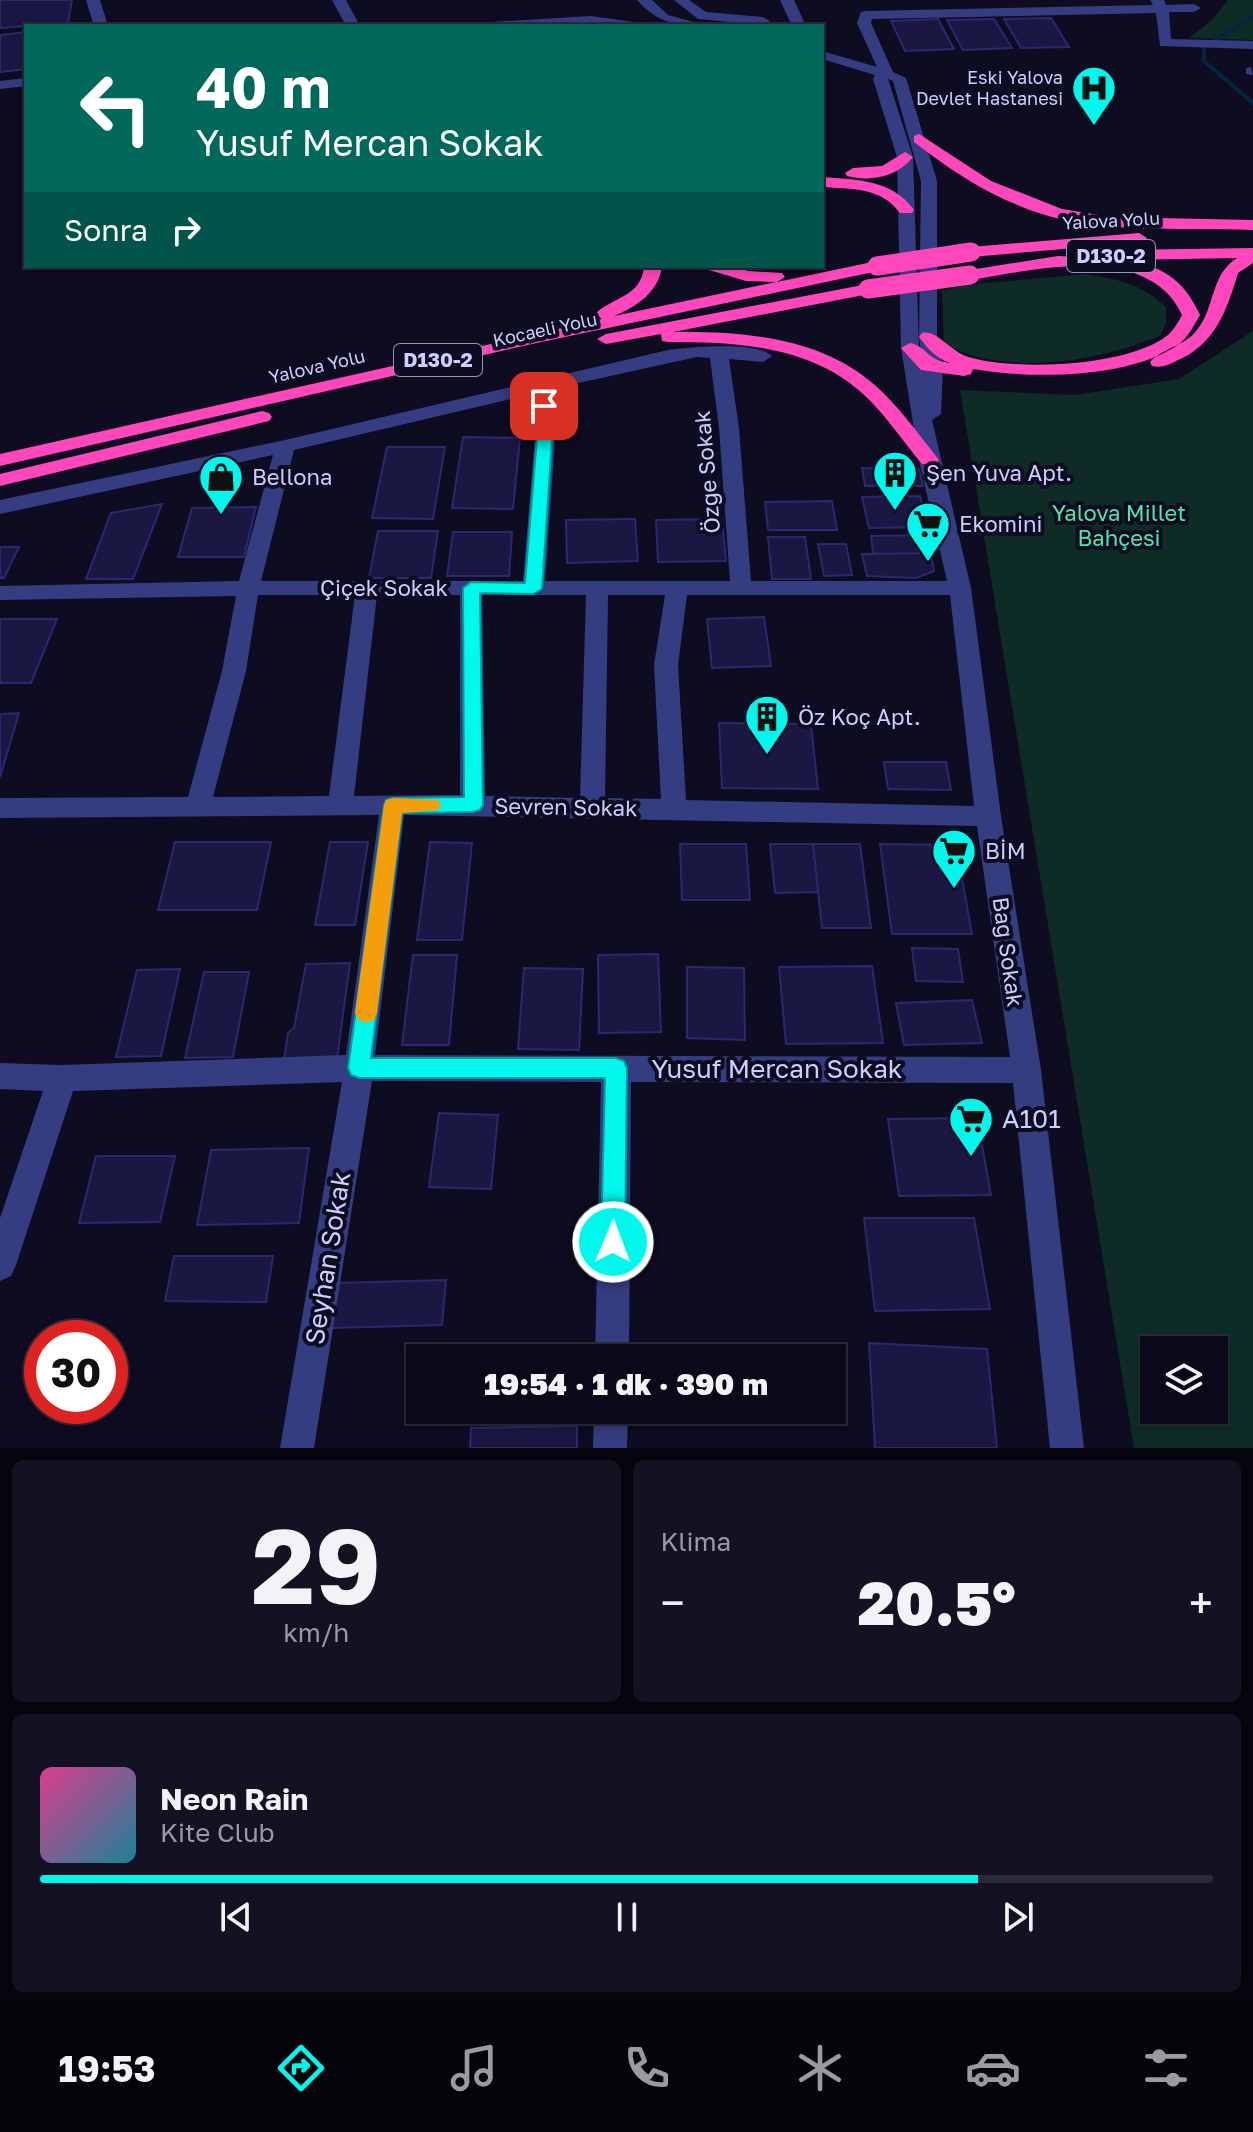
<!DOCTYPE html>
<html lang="tr">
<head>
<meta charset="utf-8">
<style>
  :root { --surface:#0a0919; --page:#131222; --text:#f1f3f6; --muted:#999aa2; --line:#2a2a38; --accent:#00f7eb }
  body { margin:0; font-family:"Golos Text",sans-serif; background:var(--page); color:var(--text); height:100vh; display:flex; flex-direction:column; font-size:30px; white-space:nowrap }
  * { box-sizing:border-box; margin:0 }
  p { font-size:26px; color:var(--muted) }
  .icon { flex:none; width:44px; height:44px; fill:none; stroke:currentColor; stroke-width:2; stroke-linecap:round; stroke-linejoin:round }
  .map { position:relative; height:1448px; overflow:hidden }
  .drawer { display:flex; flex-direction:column; gap:12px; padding:12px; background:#06050e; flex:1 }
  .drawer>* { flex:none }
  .guide { position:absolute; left:24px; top:24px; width:800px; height:244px; border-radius:0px; box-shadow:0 4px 12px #0003,0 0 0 2px var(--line); background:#00695c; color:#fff; overflow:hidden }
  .controls { position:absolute; left:1140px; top:1336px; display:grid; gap:16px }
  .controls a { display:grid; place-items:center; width:88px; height:88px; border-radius:0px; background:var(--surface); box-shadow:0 4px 12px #0003,0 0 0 2px var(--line); font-size:40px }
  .speed { position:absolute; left:24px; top:1320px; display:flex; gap:16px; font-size:40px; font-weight:700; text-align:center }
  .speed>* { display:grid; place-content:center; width:104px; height:104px; border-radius:50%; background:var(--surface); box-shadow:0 4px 12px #0003,0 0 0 2px var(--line); line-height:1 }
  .speed .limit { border:12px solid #d22; background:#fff; color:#111 }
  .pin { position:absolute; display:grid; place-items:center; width:68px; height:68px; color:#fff; margin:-34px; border-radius:16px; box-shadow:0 4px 12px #0006 }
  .me { position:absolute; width:88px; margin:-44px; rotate:1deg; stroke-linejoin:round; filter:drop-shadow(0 0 6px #0008) }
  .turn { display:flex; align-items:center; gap:28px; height:168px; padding:0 40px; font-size:36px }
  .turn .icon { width:104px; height:104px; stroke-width:2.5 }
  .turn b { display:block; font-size:56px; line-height:68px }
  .then { display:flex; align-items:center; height:76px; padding:0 40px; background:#0003; gap:16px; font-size:30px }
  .big { font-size:60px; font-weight:800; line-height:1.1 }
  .drawer .card { flex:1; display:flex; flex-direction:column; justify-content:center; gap:12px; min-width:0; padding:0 28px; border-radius:12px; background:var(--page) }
  .drawer .dial { align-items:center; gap:0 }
  .dial b { font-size:104px; line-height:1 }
  .song { display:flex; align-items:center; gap:24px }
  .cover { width:96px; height:96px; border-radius:12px; background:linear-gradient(135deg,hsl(330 70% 55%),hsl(190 70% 35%)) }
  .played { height:8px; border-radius:4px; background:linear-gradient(90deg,var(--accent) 80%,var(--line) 80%) }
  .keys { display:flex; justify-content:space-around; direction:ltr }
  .heat { display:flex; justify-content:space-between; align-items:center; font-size:44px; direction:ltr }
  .drawer .tiles { flex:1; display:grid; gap:12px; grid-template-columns:1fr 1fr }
  .card:last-child { grid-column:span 2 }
  .trip { position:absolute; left:406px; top:1344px; width:440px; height:80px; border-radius:0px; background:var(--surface); box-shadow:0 4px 12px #0003,0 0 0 2px var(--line); font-weight:800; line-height:80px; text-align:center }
  .tabs { display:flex; height:128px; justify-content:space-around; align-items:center; background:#04040a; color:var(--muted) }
  .tabs .icon { width:56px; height:56px }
  .tabs .selected { color:var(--accent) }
  .tabs b { font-size:36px; color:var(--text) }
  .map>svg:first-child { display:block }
  .green { fill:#0f2b26; fill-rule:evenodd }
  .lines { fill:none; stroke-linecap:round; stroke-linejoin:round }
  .stream { stroke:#07243f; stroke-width:4 }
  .building { fill:#1a1743; stroke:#2c2870; stroke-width:2 }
  .minor { fill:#353d82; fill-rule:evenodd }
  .highway { fill:#ff47bb; fill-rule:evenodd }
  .highway-bridge { stroke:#ff47bb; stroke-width:19 }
  .route { fill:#00f7eb; stroke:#00a199; stroke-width:2 }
  .slow { fill:#f59e0b }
  .labels { text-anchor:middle; stroke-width:8; stroke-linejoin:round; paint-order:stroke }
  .far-poi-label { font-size:18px; fill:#ccceff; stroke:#0d0c21; text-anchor:end }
  .far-street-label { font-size:18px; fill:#ccceff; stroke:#0d0c21 }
  .shield { fill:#0d0c21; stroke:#9394bc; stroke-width:2 }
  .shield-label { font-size:20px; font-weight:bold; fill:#ccceff }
  .street-label { font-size:22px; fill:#ccceff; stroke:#0d0c21 }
  .poi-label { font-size:22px; fill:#ccceff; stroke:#0d0c21; text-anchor:start }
  .park-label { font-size:22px; fill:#53e4aa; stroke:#0d0c21 }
  .near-street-label { font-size:26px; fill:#ccceff; stroke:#0d0c21 }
  .near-poi-label { font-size:26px; fill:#ccceff; stroke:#0d0c21; text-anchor:start }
</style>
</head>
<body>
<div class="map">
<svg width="1253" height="1448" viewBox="0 0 1253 1448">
  <rect width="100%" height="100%" fill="#0d0c21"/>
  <path class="green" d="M1228,0H1253V40L1189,38L1212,20Z
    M1086,274C1120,280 1140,283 1166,307V323L1161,335C1100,362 1005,377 944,344L942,291L964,285Z
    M1253,331V1448H1134L960,390L1075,395L1179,379ZM1154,1350H1214V1410H1154Z"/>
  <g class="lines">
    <path class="stream" d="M1253,17L1204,47V61L1253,103"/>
  </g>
  <path class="building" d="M0,0H72L68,23L0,28Z
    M1051,18L1069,47L1021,48L1004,19Z
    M938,19L954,49L905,51L891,21Z
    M994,19L1012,48L963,50L947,20Z
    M26,32V69L0,72V35Z
    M463,437L520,438L513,509L452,508Z
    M387,447H445L433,519L372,518Z
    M862,468L919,469L923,486H865Z
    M920,496L928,527L869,528L862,497Z
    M832,501L837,530H768L765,502Z
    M162,504L133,579H86L111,513Z
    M256,507L244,557H178L192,508Z
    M635,519L638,561L567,563L566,520Z
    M722,519L726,561L658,562L656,520Z
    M378,531H438L431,578H369Z
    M453,532H512L509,576H447Z
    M927,535L931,553L873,554L871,536Z
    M768,537H805L811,579H772Z
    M818,544H846L852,575L824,576Z
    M0,547H19L4,578H0Z
    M931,553L934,571L916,578L867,576L862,554Z
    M764,617L771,666L712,668L707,619Z
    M0,619H57L31,683H0Z
    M19,713L0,777V714Z
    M719,723L811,724L818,789L722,788Z
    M884,762H946L951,790L888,789Z
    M175,842H271L257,910H158Z
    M330,842H368L355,925H315Z
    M430,842L472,843L462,940H417Z
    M680,844H746L750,900H682Z
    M770,844H813L818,892L775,893Z
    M813,844H860L871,928H822Z
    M880,844L956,845L972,934H892Z
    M912,948L958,949L963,982L916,981Z
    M658,954L661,1032L599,1033L598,955Z
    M413,955H457L449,1045H402Z
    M350,963L337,1059H284L288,1033L294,1028L306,964Z
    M872,966L883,1043L786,1044L779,967Z
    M687,967L744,968L745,1040L687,1038Z
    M524,968L583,969L579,1050L518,1049Z
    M180,969L161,1056L116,1057L137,970Z
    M204,972H249L233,1057L185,1058Z
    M972,1000L982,1043L904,1045L896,1003Z
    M439,1113L498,1115L491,1189L429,1187Z
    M977,1118L991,1195L899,1196L888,1119Z
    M309,1148L299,1223L197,1225L211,1150Z
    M96,1156H175L160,1222L79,1223Z
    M864,1218H974L990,1309L875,1311Z
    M174,1256H273L266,1302L165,1301Z
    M446,1280L442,1325L331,1328L337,1283Z
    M869,1343L987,1349L997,1448H875Z
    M577,1426V1448H470L471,1428Z"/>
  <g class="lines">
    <path class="minor" d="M86,0H100L108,26H94Z
      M332,0H346L360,26H346Z
      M637,0H652L668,15L708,26C678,26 658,24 637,0Z
      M674,0H689L706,12L763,17L770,21L763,25L698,19Z
      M780,0H794L806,26H792Z
      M1150,0H1164L1166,5L1194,4L1201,8L1194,12H1169L1171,39L1253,41V49L1160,46L1156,13L872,19L871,23L893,72L906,78L937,181V337L943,368L941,414L932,420L971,588L1001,816L1041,1070L1084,1448H1050L1013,1083L631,1082L629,1358H595L601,1082L372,1081L314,1448H280L342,1082L73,1091L16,1265L11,1276L0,1281V1218L43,1091L0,1089V1063L62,1065L346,1055L379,815L0,818V798L188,797L222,671L236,596L0,600V586L239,581L273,455L0,514V500L285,440L668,350C690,347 757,341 772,356L763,362L729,359L739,428L751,581H947L919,460L901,348L897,157L873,79L875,75L822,59V51L877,67L857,23L861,12L866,11L1153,5ZM888,79L893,81L921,181L919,337L924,376L919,348L913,157ZM697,357L710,358L719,428L730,581H545L556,425L551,389ZM532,394L536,425L523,581H261L294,450ZM258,595H355L329,796L213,797L246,671ZM377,595H460V795L354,796ZM482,595H586L580,798L485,796ZM608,595H665L654,665L661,799L605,798ZM687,595H950L974,806L686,800L678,665ZM404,815L977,826L1010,1057L375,1055Z
      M591,16L634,22L641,26H483L490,22Z
      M1251,67L1253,75L1246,74V68Z
      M26,78V86L0,89V81Z
      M594,1410H628L627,1448H593Z"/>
    <path class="highway" d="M919,134L991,181L1062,209L1112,217L1253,220V230C1198,227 1143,232 1088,224C1022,216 965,182 914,142V136Z
      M905,152L913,157C897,177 872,182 847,176L845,173L853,168L882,166Z
      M822,177C857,180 892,179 914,210L912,213H900C881,187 852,189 822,187Z
      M1139,233L1147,238L1145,242L971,257L963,252L971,247Z
      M1253,248V263L1238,273C1227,310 1215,345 1176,361C1168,365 1162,368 1152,366L1150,362C1163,348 1185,346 1197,330C1216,306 1210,275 1237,258L1121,260C1161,265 1183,278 1200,315C1194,325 1188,338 1178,345C1127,379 1031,379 973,369L971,374L964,376L921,370L901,348L910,343C928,347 926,360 950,363C936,358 928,349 919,337L922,333C936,329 950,351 968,357C1016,371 1128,367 1168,335C1174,330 1178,322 1182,315C1149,241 1033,270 970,280L961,275L970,270L1058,256L1116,259L1111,255L1119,250Z
      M877,261L886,266L883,270L532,344L0,466V454L602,319L595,314C612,297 642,297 644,266H662C659,292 636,307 614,316L776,282L746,281L709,270L706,266H732L748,271L782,273L785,277L777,282Z
      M868,284L877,289L874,293L673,332C743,331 822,337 876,386C899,407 917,432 936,456L939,460L936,464H922C902,440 885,414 862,393C809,345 735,342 668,342L662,341L661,334L606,344L597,339L606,334Z
      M262,411L269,413L272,417L269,421L0,486V474Z"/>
    <path class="highway-bridge" d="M877,266L971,252
      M868,289L970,275"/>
  </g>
  <path class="route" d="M544,401L551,406L553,425L542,589L533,594L480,593L483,805L480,810L473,812L402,813L371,1058H616L624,1061L627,1068L625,1242L622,1250L613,1254L605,1250L601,1242L605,1078H359L351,1075L348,1068L384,805L386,800L393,798L464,797L463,588L471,582L525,583L538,425L536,406Z"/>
  <path class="slow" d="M393,798L438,800L441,805L438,810L402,813L377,1013L374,1020L366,1023L359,1020L355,1013L384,805L386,800Z"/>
  <defs>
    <g id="hospital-pin" transform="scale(2.3)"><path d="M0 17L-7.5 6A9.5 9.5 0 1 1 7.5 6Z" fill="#00f7eb" stroke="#0d0c21"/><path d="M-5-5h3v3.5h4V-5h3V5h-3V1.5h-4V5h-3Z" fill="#111"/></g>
    <g id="building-pin" transform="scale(2.3)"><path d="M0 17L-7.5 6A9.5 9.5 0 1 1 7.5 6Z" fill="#00f7eb" stroke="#0d0c21"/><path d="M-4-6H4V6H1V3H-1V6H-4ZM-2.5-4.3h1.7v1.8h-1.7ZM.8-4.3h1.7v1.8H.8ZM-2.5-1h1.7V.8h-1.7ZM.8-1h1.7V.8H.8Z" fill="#111"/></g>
    <g id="shop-pin" transform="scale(2.3)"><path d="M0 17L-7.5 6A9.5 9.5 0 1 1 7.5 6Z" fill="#00f7eb" stroke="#0d0c21"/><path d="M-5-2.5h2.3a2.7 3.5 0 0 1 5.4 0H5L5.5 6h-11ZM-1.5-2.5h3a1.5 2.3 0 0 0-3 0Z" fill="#111"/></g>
    <g id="supermarket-pin" transform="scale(2.3)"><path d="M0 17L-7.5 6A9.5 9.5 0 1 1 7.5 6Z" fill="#00f7eb" stroke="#0d0c21"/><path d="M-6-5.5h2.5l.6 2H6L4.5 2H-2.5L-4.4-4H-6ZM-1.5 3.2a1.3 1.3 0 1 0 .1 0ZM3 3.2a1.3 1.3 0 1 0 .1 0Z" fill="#111"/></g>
  </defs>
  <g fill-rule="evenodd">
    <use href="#hospital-pin" x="1094" y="88"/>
    <use href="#building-pin" x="895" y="473"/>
    <use href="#shop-pin" x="221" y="477"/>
    <use href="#supermarket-pin" x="928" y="524"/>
    <use href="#building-pin" x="767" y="717"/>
    <use href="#supermarket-pin" x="954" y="851"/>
    <use href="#supermarket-pin" x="971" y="1119"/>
  </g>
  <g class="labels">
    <g class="far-poi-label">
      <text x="1063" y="84">Eski Yalova<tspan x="1063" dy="21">Devlet Hastanesi</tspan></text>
    </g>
    <g class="far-street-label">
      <text transform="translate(1111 221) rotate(-3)" y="6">Yalova Yolu</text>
      <text transform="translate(545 330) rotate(-12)" y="6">Kocaeli̇ Yolu</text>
      <text transform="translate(317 367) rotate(-13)" y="6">Yalova Yolu</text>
    </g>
    <g class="shield">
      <rect x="1067" y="240" width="88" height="32" rx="6"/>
      <rect x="394" y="344" width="88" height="32" rx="6"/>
    </g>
    <g class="shield-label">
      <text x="1111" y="263">D130-2</text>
      <text x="438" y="367">D130-2</text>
    </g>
    <g class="street-label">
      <text transform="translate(707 472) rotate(-95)" y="8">Özge Sokak</text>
      <text x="384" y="596">Çiçek Sokak</text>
      <text transform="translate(566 807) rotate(1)" y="8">Sevren Sokak</text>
      <text transform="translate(1008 952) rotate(82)" y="8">Bağ Sokak</text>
    </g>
    <g class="poi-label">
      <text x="926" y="481">Şen Yuva Apt.</text>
      <text x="252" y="485">Bellona</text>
      <text x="959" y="532">Ekomini</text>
      <text x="798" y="725">Öz Koç Apt.</text>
      <text x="985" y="859">BİM</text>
    </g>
    <g class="park-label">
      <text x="1119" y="521">Yalova Millet<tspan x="1119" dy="25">Bahçesi</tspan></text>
    </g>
    <g class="near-street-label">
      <text x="777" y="1078">Yusuf Mercan Sokak</text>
      <text transform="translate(328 1258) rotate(-81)" y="9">Seyhan Sokak</text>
    </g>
    <g class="near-poi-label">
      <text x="1002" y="1128">A101</text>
    </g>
  </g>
</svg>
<div class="controls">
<a><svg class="icon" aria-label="layers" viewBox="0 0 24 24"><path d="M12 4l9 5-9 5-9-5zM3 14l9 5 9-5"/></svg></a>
</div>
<div class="speed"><div class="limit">30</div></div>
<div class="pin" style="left:544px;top:406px;background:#d93025"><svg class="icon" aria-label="arrive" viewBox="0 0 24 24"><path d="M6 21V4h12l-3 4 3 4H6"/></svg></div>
<svg class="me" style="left:613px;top:1242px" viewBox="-20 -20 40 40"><circle r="17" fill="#00f7eb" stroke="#fff" stroke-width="3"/><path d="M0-11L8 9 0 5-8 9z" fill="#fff"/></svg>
<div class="trip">19:54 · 1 dk · 390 m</div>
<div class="guide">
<div class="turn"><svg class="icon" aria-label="left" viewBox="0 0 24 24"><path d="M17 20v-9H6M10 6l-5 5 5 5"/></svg><div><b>40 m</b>Yusuf Mercan Sokak</div></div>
<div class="then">Sonra<svg class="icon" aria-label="right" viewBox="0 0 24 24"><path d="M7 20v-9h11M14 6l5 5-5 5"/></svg></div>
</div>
</div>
<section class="drawer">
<div class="tiles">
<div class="card dial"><b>29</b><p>km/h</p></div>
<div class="card"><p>Klima</p>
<div class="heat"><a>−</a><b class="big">20.5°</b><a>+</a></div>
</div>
<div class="card">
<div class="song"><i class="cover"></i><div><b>Neon Rain</b><p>Kite Club</p></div></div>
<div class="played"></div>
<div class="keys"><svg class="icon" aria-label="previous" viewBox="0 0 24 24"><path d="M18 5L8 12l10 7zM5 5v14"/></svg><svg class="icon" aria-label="pause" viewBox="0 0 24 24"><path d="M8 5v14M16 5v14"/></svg><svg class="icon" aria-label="next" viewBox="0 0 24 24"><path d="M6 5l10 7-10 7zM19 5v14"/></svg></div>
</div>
</div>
</section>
<nav class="tabs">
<b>19:53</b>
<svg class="icon selected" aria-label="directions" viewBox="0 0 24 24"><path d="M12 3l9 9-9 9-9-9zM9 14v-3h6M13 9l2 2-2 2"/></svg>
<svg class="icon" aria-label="music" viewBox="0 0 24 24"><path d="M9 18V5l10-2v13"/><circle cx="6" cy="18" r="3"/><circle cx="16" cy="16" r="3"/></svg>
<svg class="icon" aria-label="phone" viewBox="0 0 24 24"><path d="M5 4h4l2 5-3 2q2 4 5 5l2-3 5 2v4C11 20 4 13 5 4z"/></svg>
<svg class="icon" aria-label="climate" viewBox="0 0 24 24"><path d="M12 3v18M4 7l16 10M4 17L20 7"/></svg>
<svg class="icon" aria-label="car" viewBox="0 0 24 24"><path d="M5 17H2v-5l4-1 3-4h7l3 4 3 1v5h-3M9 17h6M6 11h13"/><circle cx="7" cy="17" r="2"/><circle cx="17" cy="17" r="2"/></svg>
<svg class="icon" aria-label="filters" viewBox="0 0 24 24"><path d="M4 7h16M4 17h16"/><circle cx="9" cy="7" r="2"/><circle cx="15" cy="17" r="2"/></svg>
</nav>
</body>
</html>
